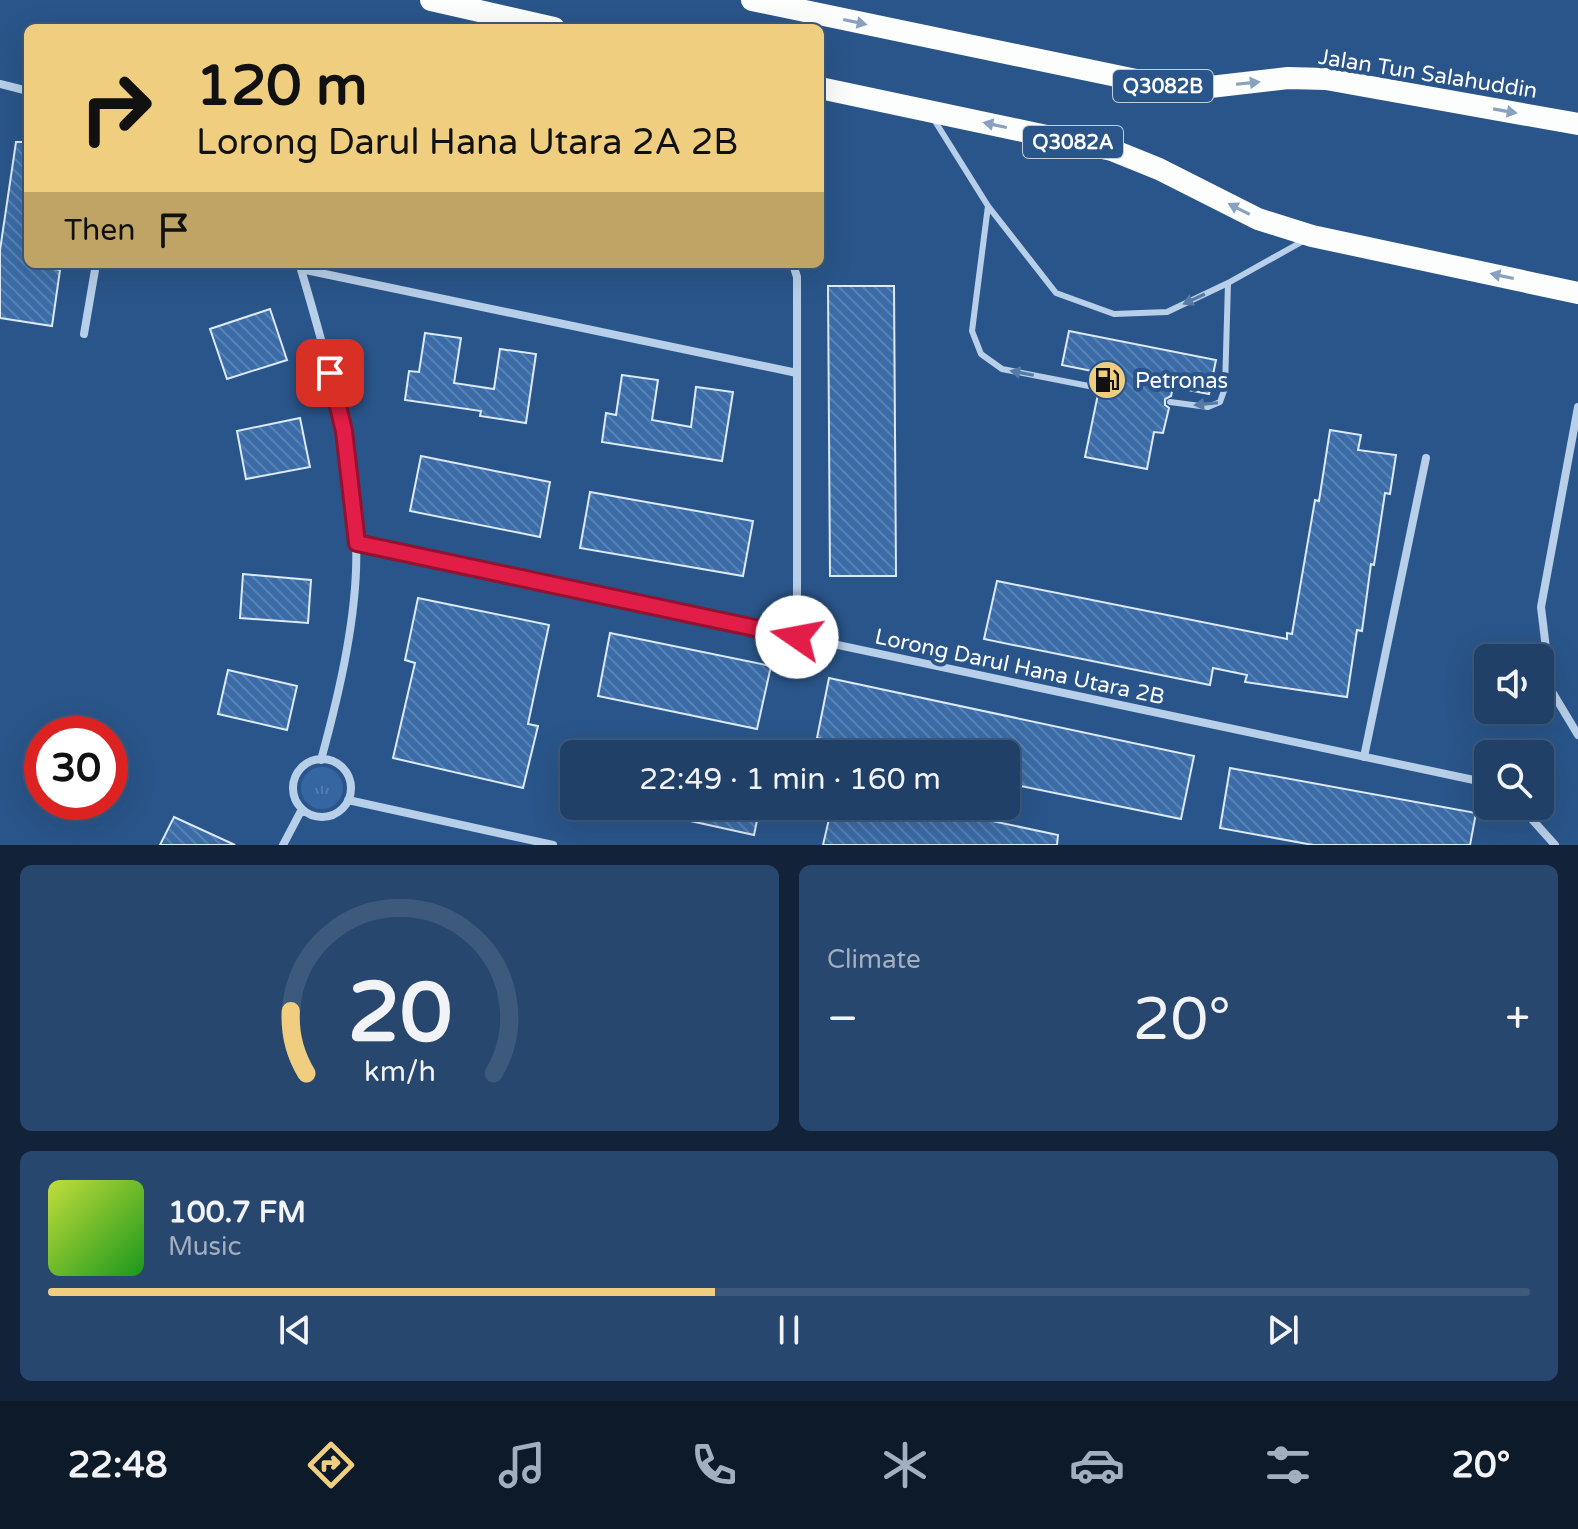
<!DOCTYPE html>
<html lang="en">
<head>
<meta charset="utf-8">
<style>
  :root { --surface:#204068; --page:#28476e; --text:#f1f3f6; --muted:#a2afc0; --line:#3d597c; --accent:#f0ce7f }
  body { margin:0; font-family:"Varela Round",sans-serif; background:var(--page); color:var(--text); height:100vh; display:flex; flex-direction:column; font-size:30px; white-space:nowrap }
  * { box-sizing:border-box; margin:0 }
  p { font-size:26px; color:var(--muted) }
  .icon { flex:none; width:44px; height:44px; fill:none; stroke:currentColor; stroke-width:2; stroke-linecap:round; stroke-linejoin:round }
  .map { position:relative; height:845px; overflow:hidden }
  .side { display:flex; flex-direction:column; gap:20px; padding:20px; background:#122339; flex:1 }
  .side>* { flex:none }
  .banner { position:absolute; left:24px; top:24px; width:800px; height:244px; border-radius:12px; box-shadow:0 8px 32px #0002,0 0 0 2px var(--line); background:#f0ce7f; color:#111; overflow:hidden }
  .fabs { position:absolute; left:1474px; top:644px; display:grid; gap:16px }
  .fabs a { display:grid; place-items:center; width:80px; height:80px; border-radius:12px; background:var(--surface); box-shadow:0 8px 32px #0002,0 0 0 2px var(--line); font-size:40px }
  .speed { position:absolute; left:24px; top:716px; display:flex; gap:16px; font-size:40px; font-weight:700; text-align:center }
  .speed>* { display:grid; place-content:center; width:104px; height:104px; border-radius:50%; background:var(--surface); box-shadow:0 8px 32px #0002,0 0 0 2px var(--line); line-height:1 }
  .speed .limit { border:12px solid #d22; background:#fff; color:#111 }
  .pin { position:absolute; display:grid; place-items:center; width:68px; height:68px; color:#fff; margin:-34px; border-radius:16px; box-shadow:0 4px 12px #0006 }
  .me { position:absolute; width:88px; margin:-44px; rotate:282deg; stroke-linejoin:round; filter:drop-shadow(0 0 6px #0008) }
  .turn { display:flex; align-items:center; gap:28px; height:168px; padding:0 40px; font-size:36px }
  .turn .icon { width:104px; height:104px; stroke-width:2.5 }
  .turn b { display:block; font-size:56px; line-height:68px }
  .then { display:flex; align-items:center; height:76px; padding:0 40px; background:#0003; gap:16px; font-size:30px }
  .big { font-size:60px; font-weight:600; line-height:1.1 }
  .side .widget { flex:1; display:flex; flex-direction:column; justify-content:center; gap:12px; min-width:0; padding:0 28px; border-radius:12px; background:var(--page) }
  .side .dial { align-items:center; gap:0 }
  .dial svg { height:208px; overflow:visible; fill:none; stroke:var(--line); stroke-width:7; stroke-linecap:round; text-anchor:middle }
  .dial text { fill:var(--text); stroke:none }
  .song { display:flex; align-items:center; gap:24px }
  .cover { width:96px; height:96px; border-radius:12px; background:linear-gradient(135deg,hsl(70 70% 55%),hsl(120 70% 35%)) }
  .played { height:8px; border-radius:4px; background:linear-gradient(90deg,var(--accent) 45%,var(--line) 45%) }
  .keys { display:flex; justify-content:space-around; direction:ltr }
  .heat { display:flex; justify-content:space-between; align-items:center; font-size:44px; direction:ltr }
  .side .tiles { flex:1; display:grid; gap:20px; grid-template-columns:1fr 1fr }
  .widget:last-child { grid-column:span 2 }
  .trip { position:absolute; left:560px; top:740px; width:460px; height:80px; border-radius:12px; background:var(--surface); box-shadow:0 8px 32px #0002,0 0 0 2px var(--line); font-weight:600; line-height:80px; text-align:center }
  .dock { display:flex; height:128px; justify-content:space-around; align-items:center; background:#0d1a2a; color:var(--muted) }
  .dock .icon { width:56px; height:56px }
  .dock .selected { color:var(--accent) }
  .dock b { font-size:36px; color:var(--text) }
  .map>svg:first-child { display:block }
  .grass { fill:url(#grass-tufts) }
  .building { fill:url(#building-back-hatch); stroke:#dce9f7; stroke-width:2 }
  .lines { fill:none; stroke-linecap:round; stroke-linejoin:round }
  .service { stroke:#b8cfe9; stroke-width:6 }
  .minor { stroke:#b8cfe9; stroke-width:8 }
  .trunk { stroke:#fcfefe; stroke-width:22 }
  .oneway { fill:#88a1be }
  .oneway2 { fill:#557aa6 }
  .route-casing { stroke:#92132f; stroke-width:20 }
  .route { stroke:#e11d48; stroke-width:14 }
  .labels { text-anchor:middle; stroke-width:8; stroke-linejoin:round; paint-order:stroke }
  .shield { fill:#2a558a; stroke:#bfccdc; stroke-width:2 }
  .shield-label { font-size:20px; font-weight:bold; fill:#fff }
  .street-label { font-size:22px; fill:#fff; stroke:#2a558a }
  .poi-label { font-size:22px; fill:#fff; stroke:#2a558a; text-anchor:start }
</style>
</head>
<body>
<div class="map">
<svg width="1578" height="845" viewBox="0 0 1578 845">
  <defs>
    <pattern id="grass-tufts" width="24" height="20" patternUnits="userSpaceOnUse" patternTransform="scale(2)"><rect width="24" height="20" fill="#3566a2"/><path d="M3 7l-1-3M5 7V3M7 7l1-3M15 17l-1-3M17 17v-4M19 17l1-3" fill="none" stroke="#537db0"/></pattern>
    <pattern id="building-back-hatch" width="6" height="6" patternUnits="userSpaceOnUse" patternTransform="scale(2)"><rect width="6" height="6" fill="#3b6ca7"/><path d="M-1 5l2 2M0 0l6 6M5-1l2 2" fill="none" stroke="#5882b4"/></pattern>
  </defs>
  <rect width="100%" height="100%" fill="#2a558a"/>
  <path class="grass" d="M301 788a21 21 0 1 1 42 0a21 21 0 1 1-42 0Z"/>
  <path class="building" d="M16,142H28V265L60,270L52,326L0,318V250Z
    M828,286H894L896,576H830Z
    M270,309L287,360L227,379L210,329Z
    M1069,331L1216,360L1209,394L1173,387L1171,396L1165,399V405L1169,408L1163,433L1154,432L1147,469L1085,457L1098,394L1103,392L1105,387L1100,382L1102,373L1062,365Z
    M425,333L461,338L454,383L494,389L500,349L536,354L526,423L480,416L481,411L405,400L409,371L419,372Z
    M622,375L658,380L652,420L691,427L696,387L733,392L722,461L602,442L606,413L616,415Z
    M300,418L310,467L246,479L237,431Z
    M1330,430L1361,435L1358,450L1396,455L1390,494L1385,493L1374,565L1371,564L1362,631L1357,630L1347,697L1245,682L1247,675L1213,668L1210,685L984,639L997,581L1287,639V633L1292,634L1315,500L1319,501Z
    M421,456L550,482L540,537L410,511Z
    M590,492L753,521L743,576L580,548Z
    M243,574L311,580L308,623L240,618Z
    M418,598L549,625L528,724L538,726L523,788L393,758L415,663L405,660Z
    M610,633L771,666L757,729L598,696Z
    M228,670L297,686L287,730L218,714Z
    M829,678L1194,756L1181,819L1006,783V754H889L817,738Z
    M1230,768L1476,813L1470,845H1313L1220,828Z
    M664,806H760L754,835L663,815Z
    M832,806H921L1058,835L1057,845H823Z
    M174,817L235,845H160Z"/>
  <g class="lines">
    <path class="service" d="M933,118L988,206L1056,293L1114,314L1167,312L1228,283L1305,240
      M988,206L972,331L981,354L1002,369L1099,388
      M1170,402L1208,407L1220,402L1225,388L1228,283"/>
    <path class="minor" d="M0,84L28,91
      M793,264L797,277V637
      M300,266C327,357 353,448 356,542C359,611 339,694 321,760
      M301,269L797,373
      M84,334L96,264
      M1578,407L1541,607L1551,690L1578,735
      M357,543L1488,783
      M1364,757L1426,458
      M293 788a29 29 0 1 1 58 0a29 29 0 1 1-58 0Z
      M348,800L553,845
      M1520,806L1555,845
      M283,845L302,809"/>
    <path class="trunk" d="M431,0L554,28
      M752,0L1184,90L1288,78L1326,79L1578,124
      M820,88L1112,150L1159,169L1258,219L1312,236L1578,293"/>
  </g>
  <defs><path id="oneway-solid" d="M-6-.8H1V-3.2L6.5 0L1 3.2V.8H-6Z" transform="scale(2)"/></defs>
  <g class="oneway">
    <use href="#oneway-solid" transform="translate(855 22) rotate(12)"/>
    <use href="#oneway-solid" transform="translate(1248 83) rotate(-6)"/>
    <use href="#oneway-solid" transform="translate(1505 111) rotate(10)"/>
    <use href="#oneway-solid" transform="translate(995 125) rotate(-168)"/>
    <use href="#oneway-solid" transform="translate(1239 209) rotate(-153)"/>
    <use href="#oneway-solid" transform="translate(1502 276) rotate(-168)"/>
  </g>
  <g class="oneway2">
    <use href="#oneway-solid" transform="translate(1194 299) rotate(155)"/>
    <use href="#oneway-solid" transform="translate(1022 373) rotate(-169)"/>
    <use href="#oneway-solid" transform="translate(1206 404) rotate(174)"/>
  </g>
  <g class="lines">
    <g class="route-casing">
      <path id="route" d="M330,373L344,431L357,543L797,637"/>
    </g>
    <use href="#route" class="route"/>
  </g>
  <defs>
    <g id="fuel-disc" transform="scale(2)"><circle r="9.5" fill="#f0ce7f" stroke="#2a558a"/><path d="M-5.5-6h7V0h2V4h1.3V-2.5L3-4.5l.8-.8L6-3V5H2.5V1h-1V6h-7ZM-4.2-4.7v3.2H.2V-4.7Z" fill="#111"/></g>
  </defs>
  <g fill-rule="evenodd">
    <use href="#fuel-disc" x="1107" y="380"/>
  </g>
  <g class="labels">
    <g class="shield">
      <rect x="1113" y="70" width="100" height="32" rx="6"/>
      <rect x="1023" y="126" width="100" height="32" rx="6"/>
    </g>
    <g class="shield-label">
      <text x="1163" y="93">Q3082B</text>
      <text x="1073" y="149">Q3082A</text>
    </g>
    <g class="street-label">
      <text transform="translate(1428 73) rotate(9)" y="8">Jalan Tun Salahuddin</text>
      <text transform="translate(1020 666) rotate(12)" y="8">Lorong Darul Hana Utara 2B</text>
    </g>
    <g class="poi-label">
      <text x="1135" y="388">Petronas</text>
    </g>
  </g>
</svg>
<div class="fabs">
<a><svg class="icon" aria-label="sound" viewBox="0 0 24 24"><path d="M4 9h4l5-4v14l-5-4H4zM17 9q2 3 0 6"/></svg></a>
<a><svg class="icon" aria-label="search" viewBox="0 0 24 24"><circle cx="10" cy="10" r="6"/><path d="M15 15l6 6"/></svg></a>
</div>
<div class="speed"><div class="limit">30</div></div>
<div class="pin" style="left:330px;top:373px;background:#d93025"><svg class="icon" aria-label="arrive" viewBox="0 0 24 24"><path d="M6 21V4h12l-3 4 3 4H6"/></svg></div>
<svg class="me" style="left:797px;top:637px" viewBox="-20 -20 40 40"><circle r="19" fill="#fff"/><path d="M0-13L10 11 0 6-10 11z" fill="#e11d48"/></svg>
<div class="trip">22:49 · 1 min · 160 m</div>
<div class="banner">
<div class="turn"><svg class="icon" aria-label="right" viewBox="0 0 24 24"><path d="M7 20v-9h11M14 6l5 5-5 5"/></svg><div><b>120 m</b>Lorong Darul Hana Utara 2A 2B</div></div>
<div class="then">Then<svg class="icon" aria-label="arrive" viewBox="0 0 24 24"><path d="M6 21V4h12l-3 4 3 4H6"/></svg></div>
</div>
</div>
<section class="side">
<div class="tiles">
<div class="widget dial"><svg viewBox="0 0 100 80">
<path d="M14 69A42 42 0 1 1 86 69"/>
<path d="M14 69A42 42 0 0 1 8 45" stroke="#f0ce7f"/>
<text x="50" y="56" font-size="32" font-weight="700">20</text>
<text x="50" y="72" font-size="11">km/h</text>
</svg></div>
<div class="widget"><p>Climate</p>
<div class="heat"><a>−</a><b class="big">20°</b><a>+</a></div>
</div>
<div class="widget">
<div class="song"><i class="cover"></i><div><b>100.7 FM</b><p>Music</p></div></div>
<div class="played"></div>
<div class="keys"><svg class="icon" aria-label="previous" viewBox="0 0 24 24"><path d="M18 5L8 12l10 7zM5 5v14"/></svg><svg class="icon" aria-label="pause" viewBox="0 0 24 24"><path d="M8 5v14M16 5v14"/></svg><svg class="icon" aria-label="next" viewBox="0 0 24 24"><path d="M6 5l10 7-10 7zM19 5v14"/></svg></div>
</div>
</div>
</section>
<nav class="dock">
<b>22:48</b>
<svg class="icon selected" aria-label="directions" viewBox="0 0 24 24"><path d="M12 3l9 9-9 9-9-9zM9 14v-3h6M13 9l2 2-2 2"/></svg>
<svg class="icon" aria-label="music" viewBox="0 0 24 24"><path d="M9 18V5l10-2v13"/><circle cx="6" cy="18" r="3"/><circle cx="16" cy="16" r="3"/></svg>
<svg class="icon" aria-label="phone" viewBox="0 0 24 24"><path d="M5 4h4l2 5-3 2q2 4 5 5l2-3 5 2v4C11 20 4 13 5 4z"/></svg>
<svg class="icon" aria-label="climate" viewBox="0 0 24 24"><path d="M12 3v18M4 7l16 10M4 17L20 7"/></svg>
<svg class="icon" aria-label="car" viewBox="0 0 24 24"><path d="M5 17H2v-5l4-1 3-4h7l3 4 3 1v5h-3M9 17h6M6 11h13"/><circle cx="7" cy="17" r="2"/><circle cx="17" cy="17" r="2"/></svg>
<svg class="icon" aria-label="filters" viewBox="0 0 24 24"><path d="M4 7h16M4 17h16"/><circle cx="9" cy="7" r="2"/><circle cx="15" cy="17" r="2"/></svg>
<b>20°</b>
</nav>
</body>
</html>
